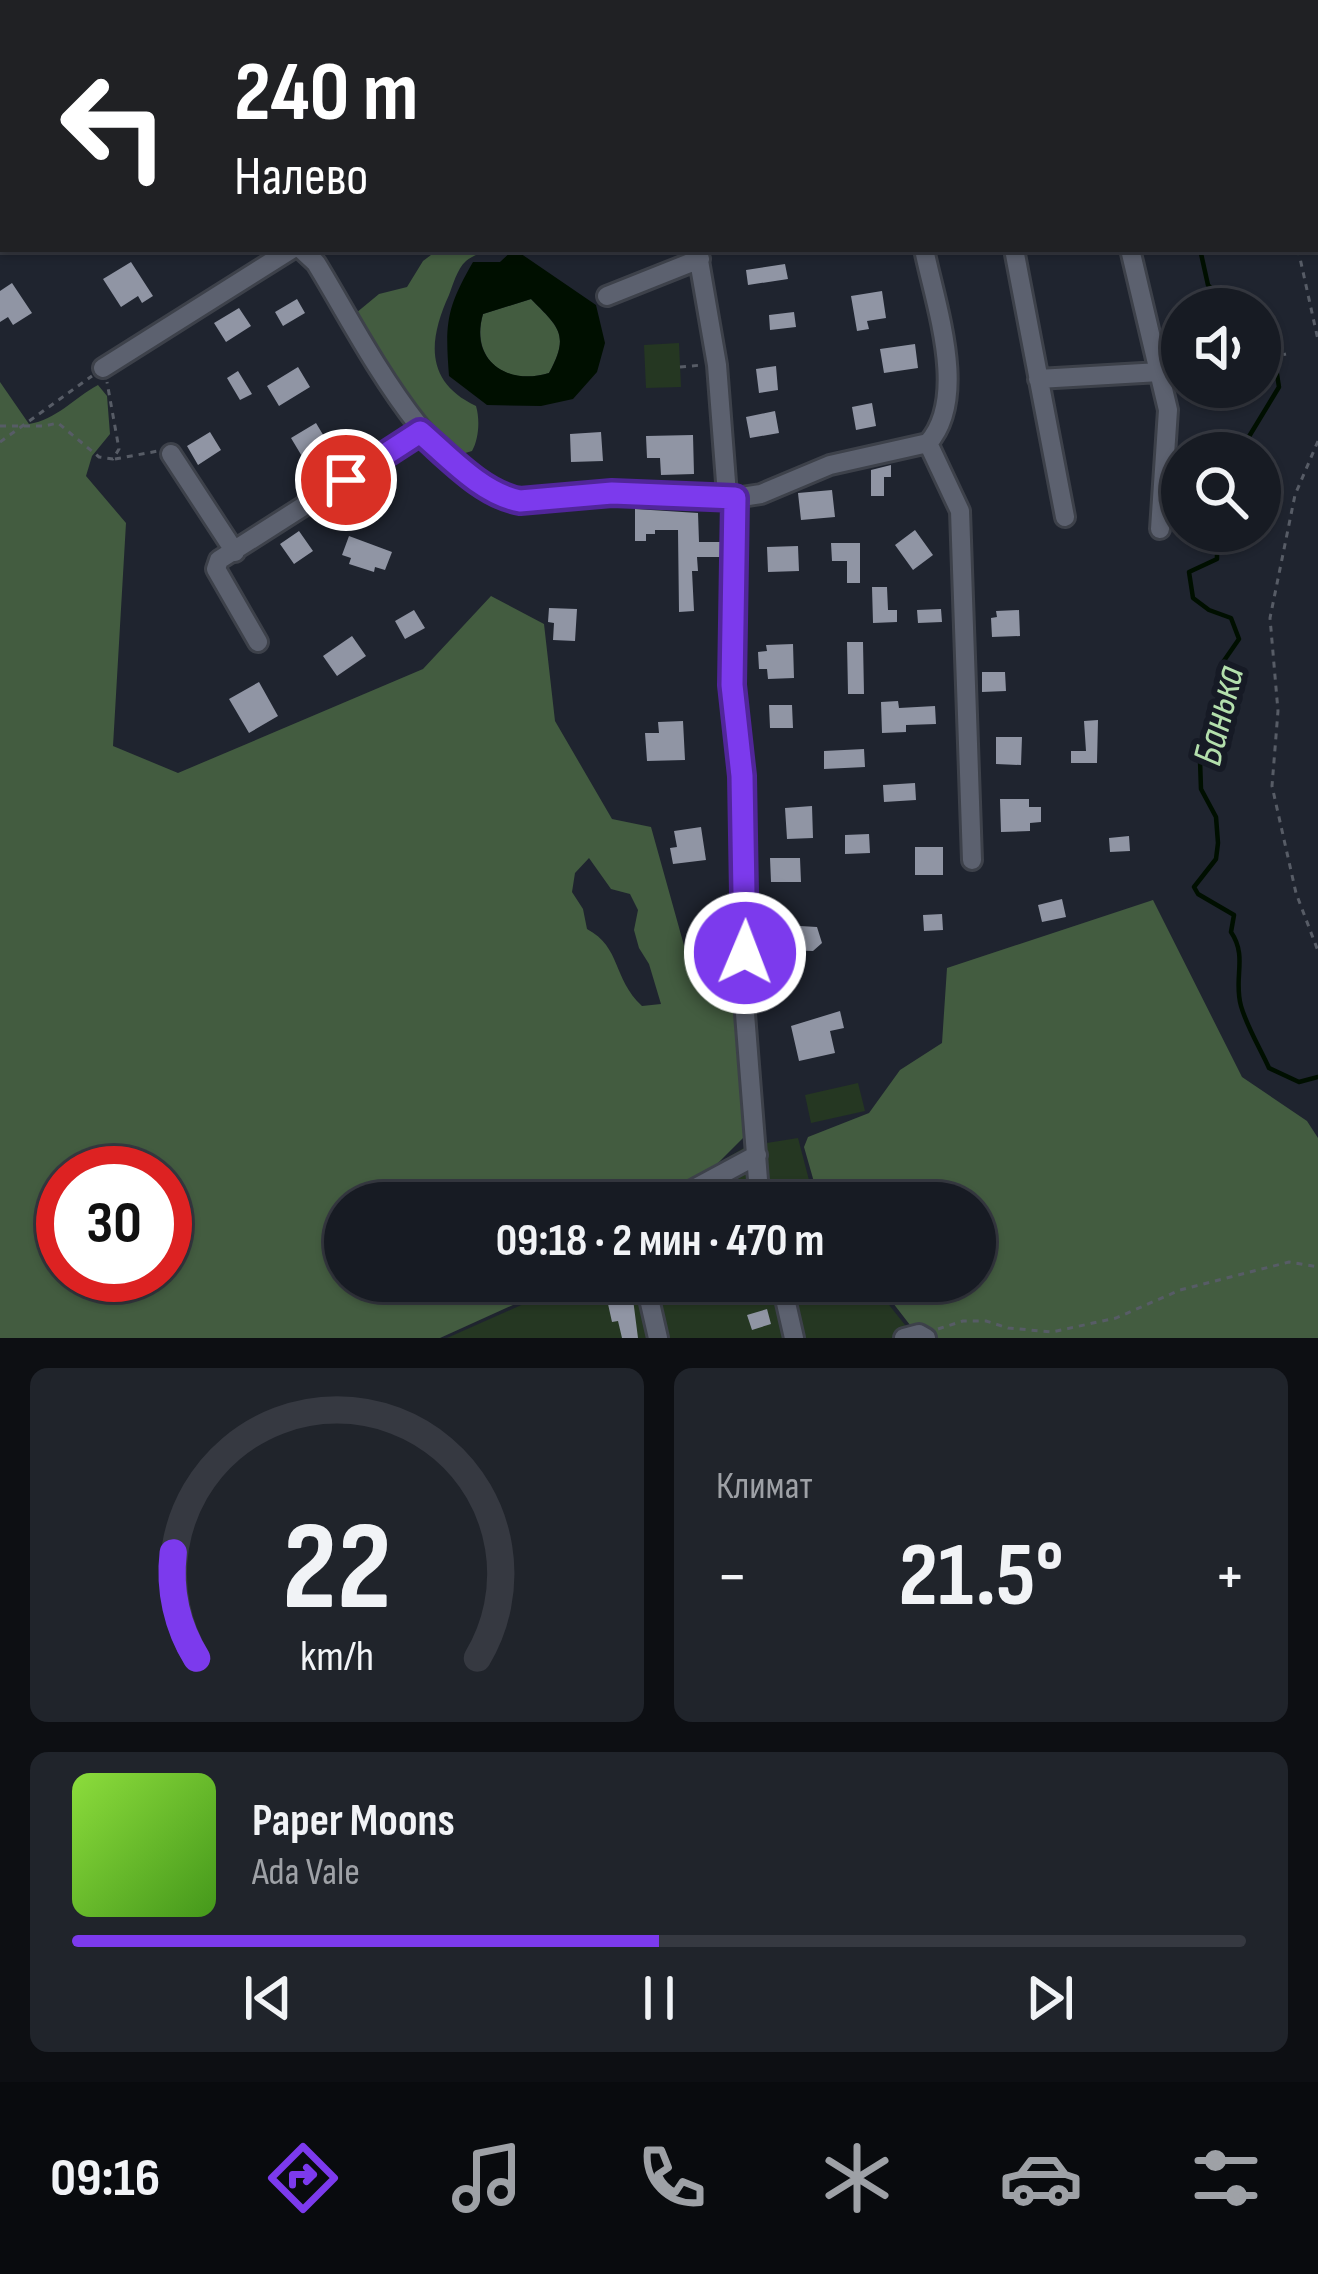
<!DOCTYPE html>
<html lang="ru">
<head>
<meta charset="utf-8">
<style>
  :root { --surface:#171b23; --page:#20242b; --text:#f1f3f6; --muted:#9ea1a6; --line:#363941; --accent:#7c3aed }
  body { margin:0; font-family:"Sofia Sans Condensed",sans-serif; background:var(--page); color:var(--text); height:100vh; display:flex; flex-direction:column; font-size:45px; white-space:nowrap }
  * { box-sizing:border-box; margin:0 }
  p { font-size:39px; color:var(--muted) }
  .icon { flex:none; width:66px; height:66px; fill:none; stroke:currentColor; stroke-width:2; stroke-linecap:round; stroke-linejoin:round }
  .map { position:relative; height:1338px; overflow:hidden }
  .side { display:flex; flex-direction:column; gap:30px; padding:30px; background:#0d0f13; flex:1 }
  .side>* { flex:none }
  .guide { position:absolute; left:0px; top:0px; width:1320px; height:252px; box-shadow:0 3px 9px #0004,0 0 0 3px var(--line); background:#202124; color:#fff; overflow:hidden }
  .buttons { position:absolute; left:1161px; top:288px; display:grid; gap:24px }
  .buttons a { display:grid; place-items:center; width:120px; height:120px; border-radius:50%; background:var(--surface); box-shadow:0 3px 9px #0004,0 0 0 3px var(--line); font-size:60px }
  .speed { position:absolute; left:36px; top:1146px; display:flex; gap:24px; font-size:60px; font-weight:700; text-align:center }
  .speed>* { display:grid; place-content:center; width:156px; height:156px; border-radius:50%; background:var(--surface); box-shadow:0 3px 9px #0004,0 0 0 3px var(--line); line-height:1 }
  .speed .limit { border:18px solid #d22; background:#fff; color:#111 }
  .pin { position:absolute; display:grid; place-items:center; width:102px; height:102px; color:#fff; margin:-51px; border:6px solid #fff; border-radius:50%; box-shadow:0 3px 12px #0007 }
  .me { position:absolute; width:132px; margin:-66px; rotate:1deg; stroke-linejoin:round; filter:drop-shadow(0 0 9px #0008) }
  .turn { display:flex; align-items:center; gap:42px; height:252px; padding:0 36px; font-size:54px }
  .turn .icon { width:156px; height:156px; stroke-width:2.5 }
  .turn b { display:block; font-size:84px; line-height:102px }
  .big { font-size:90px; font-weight:700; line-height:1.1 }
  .side .card { flex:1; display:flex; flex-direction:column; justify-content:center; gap:18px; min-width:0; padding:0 42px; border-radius:18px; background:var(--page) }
  .side .dial { align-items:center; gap:0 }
  .dial svg { height:312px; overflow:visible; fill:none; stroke:var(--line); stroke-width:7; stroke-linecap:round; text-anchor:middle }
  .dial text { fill:var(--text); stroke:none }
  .song { display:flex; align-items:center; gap:36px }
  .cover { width:144px; height:144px; border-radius:18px; background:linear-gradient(135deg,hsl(90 70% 55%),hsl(100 70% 35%)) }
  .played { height:12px; border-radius:6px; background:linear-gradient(90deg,var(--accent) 50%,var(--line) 50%) }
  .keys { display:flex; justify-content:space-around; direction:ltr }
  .heat { display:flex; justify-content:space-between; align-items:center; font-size:66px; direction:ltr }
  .side .tiles { flex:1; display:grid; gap:30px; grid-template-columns:1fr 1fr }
  .card:last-child { grid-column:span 2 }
  .trip { position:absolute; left:324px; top:1182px; width:672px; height:120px; border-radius:60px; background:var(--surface); box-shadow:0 3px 9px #0004,0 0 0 3px var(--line); font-weight:700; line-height:120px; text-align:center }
  .tab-bar { display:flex; height:192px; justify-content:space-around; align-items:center; background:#090b0e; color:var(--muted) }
  .tab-bar .icon { width:84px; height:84px }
  .tab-bar .on { color:var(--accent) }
  .tab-bar b { font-size:54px; color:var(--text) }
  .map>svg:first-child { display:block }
  .green { fill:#253722 }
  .forest { fill:#435c40; fill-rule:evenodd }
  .water { fill:#000f00; fill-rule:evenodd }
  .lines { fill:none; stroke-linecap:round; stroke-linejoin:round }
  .stream { stroke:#000f00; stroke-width:4.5 }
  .building { fill:#9095a4 }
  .minor-casing { stroke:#3d414a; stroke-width:24 }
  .path { stroke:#575c66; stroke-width:3; stroke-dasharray:6 6; stroke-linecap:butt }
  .minor { stroke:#5c616f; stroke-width:18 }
  .route-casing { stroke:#51269a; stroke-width:30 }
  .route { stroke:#7c3aed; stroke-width:21 }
  .labels { text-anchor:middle; stroke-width:12; stroke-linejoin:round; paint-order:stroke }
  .water-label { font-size:42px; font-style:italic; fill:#b3dfac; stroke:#161a25 }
</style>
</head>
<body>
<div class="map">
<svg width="1318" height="1338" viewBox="0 0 1318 1338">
  <rect width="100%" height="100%" fill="#1f242f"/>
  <path class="green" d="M679,343L681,387L646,388L644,345Z
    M858,1083L865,1111L811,1123L805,1095Z
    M798,1138L815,1203H650L747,1146Z
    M548,1281H870L909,1330L932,1338H447L537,1298Z"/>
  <path class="forest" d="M0,0L56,3H3L0,250Z
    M439,249H491C483,252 472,256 466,261C457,269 453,285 449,295C428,341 425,382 476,406C480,419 479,439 472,451L462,454L424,425L356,313L379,294L407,287L423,261Z
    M531,299C559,328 570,334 549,373C507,386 470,361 483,314Z
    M0,382L29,424C56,420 74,398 98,385L107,396L110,434L92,456L86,476L126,523L113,746L178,773L423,669L491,596L544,624L555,721L612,819L651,827L690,967L725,954L739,959L733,996L748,1133L717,1164L648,1203H345V1281H544L535,1295L440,1338H0ZM589,858L611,889L630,894L638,910L634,930L639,948L649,964L661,1004L642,1006C612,978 622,948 587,929L583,909L572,892L575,873ZM63,1173H165V1275H63Z
    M1153,900L1242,1077L1307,1121L1318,1138V1338H936L928,1329L910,1325L876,1281H975V1203H820L804,1147L808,1137L869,1113L900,1070L942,1043L947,968Z"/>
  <path class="water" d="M514,249L596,305L605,343L597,372L573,399L541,406L487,405L449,376C445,323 446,309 473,262H500ZM531,299C559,327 570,335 549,373C507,386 469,360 483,314Z"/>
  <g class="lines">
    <path class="stream" d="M1185,3V0
      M1200,249L1208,285L1232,309
      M1239,453L1279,387L1273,349L1260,324
      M1217,531V559L1189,572L1193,598L1209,610L1231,618L1239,639L1221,665L1217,686L1223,711L1218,740L1200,760L1201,789L1216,817L1218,843L1216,859L1194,887L1198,894L1234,915L1231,932C1248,957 1233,978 1241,1006C1247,1027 1260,1048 1269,1068L1299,1082L1318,1077"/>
  </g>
  <path class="building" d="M131,262L153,296L142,303L138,296L121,307L103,279Z
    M785,264L788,279L748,285L746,270Z
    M12,283L32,313L13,325L8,317L0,322V291Z
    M882,291L886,318L867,321L869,329L857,331L851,296Z
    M297,299L305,313L283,326L275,312Z
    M239,308L251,326L226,342L214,323Z
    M794,312L796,327L770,330L769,315Z
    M915,344L918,368L884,373L880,349Z
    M776,366L778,390L759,393L756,369Z
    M298,367L310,387L279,406L267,386Z
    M238,371L252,394L240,400L227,378Z
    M872,403L876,426L856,430L852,407Z
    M775,411L779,433L750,438L746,417Z
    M316,423L328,443L303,458L291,438Z
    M210,432L221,450L198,465L187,446Z
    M601,432L603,461L571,462L570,434Z
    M693,435L694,474L661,475L660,458H647L646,436Z
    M891,465V477H884V496H871V470Z
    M832,490L835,517L801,520L798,493Z
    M635,509L698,513L699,542H721V557H697L698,571H692L694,611L679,612L678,530H655V534H646V541H635Z
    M915,530L933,555L913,570L895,545Z
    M299,531L313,551L294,564L280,544Z
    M349,536L392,552L385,570L375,567L374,572L349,564L351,558L342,555Z
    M831,543H860V583H847V561H832Z
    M798,546L799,571L768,572L767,547Z
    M872,587H887L888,610H897V622L873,623Z
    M549,608L577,609L575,641L553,640L554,623L548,622Z
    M941,609L942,622L918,623L917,610Z
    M414,610L425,628L405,639L395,621Z
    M1019,610L1020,636L992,637L991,618L997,617L996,611Z
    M352,636L366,656L337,676L323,656Z
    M847,642H863L864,694H848Z
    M793,644L794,678L768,679L767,669H759L758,652L767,651L766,645Z
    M982,672H1005L1006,691L982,692Z
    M259,682L278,716L249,733L229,699Z
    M898,701L899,708L935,706L936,724L906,725V732L882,733L881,702Z
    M769,705H792L793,728H770Z
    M1098,720L1097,763H1071V751H1086L1084,721Z
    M683,721L685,760L647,761L645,733H659L658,722Z
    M996,737H1022L1021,765L996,764Z
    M864,749L865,767L824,769V751Z
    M915,783L916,800L884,802L883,785Z
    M1000,799H1029V807H1041V822L1030,823V831L1001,832Z
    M812,806L813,838L787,839L785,808Z
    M701,827L706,860L673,864L670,848L677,847L674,831Z
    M869,834L870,853L845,854V835Z
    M1129,836L1130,851L1110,852L1109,838Z
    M915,847H943V875H915Z
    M770,858H800L801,882H771Z
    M1062,899L1066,917L1042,922L1038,905Z
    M942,914L943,930L924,931L923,915Z
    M783,925L817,927L822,943L813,951L781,950Z
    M840,1011L844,1028L830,1031L835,1053L799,1061L791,1026Z
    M796,1182L798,1203H781L779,1184Z
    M816,1286L820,1301L802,1305L798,1290Z
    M633,1299L638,1338H622L618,1321L612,1322L608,1304Z
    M767,1309L771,1324L752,1330L747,1315Z"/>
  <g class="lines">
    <g class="minor-casing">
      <path id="minor" d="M611,0L613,3
        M879,0V3
        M966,0L967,3
        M1082,0V3
        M1242,0L1243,3
        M1269,0L1270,3
        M1295,0L1296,3
        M506,3L509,0
        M1317,62L1318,65
        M1317,132L1318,135
        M1317,208L1318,210
        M301,249L316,263C361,336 431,483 520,501L612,493L735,498L761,494L830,465L928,443
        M697,249L717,365L727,495
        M924,249C935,304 969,397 928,443
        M1014,249L1065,517
        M1130,249L1168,410L1160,529
        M607,296L700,259
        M103,368L292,249
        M1038,379L1160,372
        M928,443L960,511L972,860
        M171,454L235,552
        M735,498L732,685L742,776L746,917L743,988L758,1180L764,1203
        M258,642L216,569L219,560L420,432
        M668,1203L757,1155
        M645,1281L658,1338
        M781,1281L794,1338
        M904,1338L919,1334L926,1338"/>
    </g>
    <path class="path" d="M1298,249L1318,340
      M1260,360L1286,354
      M680,367L702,365
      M0,426H44L58,423L99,457L113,459L119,449L107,382
      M1318,441L1295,495L1270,618L1278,711L1272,786L1296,893L1318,951
      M0,442L92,376
      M115,459L158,451
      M938,1329L963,1321H986L1008,1328L1052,1332L1116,1318L1180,1290L1289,1262L1318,1267"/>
    <use href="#minor" class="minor"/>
  </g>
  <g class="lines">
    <g class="route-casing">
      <path id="route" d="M346,480L420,432C449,457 482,494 520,501L612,493L735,498L732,685L742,776L745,953"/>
    </g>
    <use href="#route" class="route"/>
  </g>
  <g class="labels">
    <g class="water-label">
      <text transform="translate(1217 715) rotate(-76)" y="15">Банька</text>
    </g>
  </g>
</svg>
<div class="buttons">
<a><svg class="icon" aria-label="sound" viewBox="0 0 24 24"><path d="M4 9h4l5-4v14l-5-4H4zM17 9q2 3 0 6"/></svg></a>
<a><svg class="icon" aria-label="search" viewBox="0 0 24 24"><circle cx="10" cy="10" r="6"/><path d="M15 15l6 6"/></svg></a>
</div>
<div class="speed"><div class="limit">30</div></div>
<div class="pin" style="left:346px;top:480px;background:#d93025"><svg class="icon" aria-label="arrive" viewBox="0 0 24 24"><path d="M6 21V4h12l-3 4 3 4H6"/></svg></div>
<svg class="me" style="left:745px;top:953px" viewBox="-20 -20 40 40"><circle r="17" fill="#7c3aed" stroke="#fff" stroke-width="3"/><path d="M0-11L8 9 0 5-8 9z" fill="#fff"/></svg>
<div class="trip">09:18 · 2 мин · 470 m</div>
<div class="guide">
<div class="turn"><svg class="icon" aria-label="left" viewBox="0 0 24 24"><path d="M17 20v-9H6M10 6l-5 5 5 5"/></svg><div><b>240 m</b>Налево</div></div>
</div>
</div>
<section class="side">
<div class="tiles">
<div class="card dial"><svg viewBox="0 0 100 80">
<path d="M14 69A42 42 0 1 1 86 69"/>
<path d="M14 69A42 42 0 0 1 8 42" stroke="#7c3aed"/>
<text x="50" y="56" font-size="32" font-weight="700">22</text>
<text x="50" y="72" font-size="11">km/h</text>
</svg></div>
<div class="card"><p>Климат</p>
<div class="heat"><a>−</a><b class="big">21.5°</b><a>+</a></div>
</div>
<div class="card">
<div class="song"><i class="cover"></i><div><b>Paper Moons</b><p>Ada Vale</p></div></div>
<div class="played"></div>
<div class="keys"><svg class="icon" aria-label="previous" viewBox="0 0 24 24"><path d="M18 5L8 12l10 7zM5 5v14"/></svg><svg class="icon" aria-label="pause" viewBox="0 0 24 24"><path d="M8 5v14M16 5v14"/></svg><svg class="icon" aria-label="next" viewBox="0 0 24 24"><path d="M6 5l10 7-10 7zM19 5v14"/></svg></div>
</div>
</div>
</section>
<nav class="tab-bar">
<b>09:16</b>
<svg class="icon on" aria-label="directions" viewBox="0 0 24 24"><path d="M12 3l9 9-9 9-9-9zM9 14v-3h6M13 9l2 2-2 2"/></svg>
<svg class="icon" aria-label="music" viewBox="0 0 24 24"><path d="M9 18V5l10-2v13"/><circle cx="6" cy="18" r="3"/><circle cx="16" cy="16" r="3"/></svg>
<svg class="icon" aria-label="phone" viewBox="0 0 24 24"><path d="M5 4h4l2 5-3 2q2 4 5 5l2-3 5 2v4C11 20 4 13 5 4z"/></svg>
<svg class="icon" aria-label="climate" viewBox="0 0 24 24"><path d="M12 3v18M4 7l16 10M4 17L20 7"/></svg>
<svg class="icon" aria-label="car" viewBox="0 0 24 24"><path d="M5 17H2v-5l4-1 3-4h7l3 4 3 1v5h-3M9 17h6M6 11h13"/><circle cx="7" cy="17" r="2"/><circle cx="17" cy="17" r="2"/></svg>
<svg class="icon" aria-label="filters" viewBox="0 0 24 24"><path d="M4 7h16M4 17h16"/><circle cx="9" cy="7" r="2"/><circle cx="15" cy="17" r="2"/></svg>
</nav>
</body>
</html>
